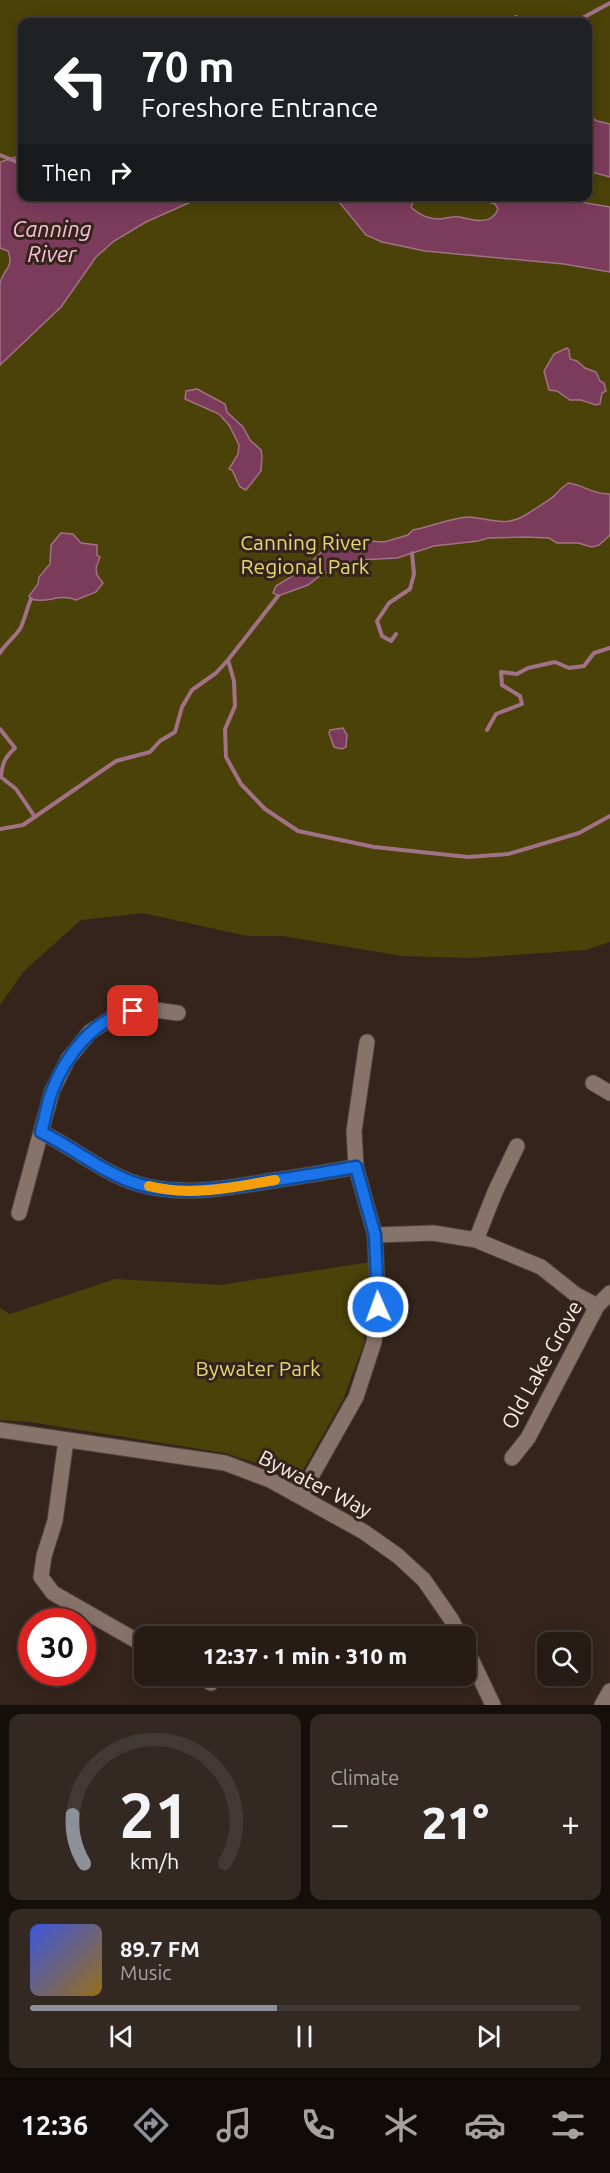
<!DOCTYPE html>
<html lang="en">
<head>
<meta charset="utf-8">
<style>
  :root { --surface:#271b15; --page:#332822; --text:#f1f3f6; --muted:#a4a1a0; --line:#433934; --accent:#8c9099 }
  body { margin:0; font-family:Ubuntu,sans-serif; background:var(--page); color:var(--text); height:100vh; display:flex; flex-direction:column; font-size:22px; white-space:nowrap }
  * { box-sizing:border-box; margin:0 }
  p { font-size:20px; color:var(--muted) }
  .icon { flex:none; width:33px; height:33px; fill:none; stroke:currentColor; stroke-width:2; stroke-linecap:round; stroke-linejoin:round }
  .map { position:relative; height:1705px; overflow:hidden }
  .panel { display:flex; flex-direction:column; gap:9px; padding:9px; background:#150f0c; flex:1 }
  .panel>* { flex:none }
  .guide { position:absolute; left:18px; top:18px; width:574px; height:183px; border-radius:12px; box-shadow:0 3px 15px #0003,0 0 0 2px var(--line); background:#202124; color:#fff; overflow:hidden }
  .fabs { position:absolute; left:537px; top:1632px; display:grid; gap:12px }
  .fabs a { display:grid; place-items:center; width:54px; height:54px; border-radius:12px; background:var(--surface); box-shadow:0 3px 15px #0003,0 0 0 2px var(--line); font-size:30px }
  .speed { position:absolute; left:18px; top:1608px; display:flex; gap:12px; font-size:30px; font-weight:700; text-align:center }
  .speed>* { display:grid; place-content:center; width:78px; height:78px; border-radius:50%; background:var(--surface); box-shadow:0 3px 15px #0003,0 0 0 2px var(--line); line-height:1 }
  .speed .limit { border:9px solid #d22; background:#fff; color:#111 }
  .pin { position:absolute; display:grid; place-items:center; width:51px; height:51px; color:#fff; margin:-26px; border-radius:12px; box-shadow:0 3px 9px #0006 }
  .me { position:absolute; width:66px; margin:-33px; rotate:358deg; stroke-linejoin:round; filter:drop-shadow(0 0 4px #0008) }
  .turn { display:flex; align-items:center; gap:21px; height:126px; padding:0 24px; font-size:27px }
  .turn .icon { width:78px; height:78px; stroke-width:2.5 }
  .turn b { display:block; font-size:42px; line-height:51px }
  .then { display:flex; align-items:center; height:57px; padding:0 24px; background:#0003; gap:12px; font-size:22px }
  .big { font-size:45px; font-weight:800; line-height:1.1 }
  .panel .widget { flex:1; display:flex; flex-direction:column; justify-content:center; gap:9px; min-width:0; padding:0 21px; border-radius:12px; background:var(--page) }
  .panel .dial { align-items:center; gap:0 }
  .dial svg { height:156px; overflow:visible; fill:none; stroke:var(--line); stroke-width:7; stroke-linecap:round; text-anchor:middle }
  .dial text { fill:var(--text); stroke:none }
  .song { display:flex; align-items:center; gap:18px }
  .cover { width:72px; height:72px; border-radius:9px; background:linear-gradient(135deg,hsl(230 70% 55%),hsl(40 70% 35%)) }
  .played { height:6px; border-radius:3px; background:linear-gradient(90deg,var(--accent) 45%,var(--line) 45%) }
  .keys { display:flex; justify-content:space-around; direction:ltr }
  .heat { display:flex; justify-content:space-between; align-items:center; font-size:33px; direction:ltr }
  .panel .tiles { flex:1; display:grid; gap:9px; grid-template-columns:1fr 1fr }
  .widget:last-child { grid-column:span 2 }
  .trip { position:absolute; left:134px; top:1626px; width:342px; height:60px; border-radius:12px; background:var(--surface); box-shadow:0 3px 15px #0003,0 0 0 2px var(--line); font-weight:800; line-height:60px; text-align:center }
  .tab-bar { display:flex; height:96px; justify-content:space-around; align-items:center; background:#100b08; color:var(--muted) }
  .tab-bar .icon { width:42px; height:42px }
  .tab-bar .active { color:var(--accent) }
  .tab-bar b { font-size:27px; color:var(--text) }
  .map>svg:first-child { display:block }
  .green { fill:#4a4208; fill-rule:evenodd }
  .water { fill:#7b3c5b; stroke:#a17185; stroke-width:1.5; fill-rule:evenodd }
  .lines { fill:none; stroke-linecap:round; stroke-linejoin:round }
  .stream { stroke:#a17185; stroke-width:4 }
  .street-casing { stroke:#50433c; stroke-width:17 }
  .street { stroke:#87736a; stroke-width:15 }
  .route-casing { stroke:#114b97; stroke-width:15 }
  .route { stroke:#1a73e8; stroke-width:10 }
  .slow { stroke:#f59e0b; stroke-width:10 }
  .labels { text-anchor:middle; stroke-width:6; stroke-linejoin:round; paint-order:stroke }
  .park-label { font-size:21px; fill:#e8d972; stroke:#34241c }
  .street-label { font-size:21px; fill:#f9ede8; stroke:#34241c }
  .water-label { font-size:22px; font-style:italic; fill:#fcc1db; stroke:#34241c }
</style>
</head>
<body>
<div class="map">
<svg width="610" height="1705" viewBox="0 0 610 1705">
  <rect width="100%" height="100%" fill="#34241c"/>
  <path class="green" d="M0,0H610V942L585,950L471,958L402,956L282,936H247L143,913L81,920L24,971L0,1005ZM22,22H588V196H22Z
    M371,1262L364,1343L343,1400L299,1477L225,1453L30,1422L0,1420V1308L10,1314L115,1279L220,1285Z"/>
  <path class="water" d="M588,115L597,121L610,124V177L588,171Z
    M22,155V196L202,197L146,222L114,241L96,257L61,307L0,365C0,339 0,311 0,285C1,270 15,269 8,251L0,248V162Z
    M335,197H574L586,203L610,207V272L564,264L425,251L382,242L366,235ZM424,199L437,201L488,202L495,204L498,209C492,226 472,220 460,217C455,216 451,217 446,218C433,221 420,216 411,207L414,201Z
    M567,348L569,350L570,359L577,361L585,368L596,372L600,381L604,383L606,391L602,393L600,404L596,405L581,400H570L557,391L549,390L544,371L554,354Z
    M197,389L225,404L227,412L243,427L250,440L261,450L262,456L261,471L246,490L240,487L232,470L229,469L238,454L239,445L229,425L219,414L185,399L186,391Z
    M568,483C585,485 590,494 610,494V535L599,545L592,547L578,543H557L549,538L525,537L488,538L478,541L434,546L397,558L359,560L343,564L321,575L308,585L278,596L273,593L276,586L304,569L329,545L353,540L384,542L408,535L413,530C428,527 456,517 469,517C487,518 502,526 520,518C524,516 553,498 555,495C560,489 561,488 568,483Z
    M61,533L73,534L81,543L97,545V555L100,557L96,568L97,575L103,583L96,592L76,600C59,593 47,604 31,599L29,596L38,584L39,577L50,564L51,545Z
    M343,728L347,735L346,747L342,749L334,747L329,733L330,730Z"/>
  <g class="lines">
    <path class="stream" d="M516,17L517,22
      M575,22L610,3
      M0,155L22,164
      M396,634L391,641L382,636L377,621L389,603L410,589L414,574L412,553
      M0,653C5,644 18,634 21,627C25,618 27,608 31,599
      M228,660L234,681L235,706L225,729L226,757L241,784L265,809L298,831L374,847L468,857L508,854L579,833L610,816
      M0,729L15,748C5,757 2,764 1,777L16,789L35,817
      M487,730L496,714L522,704L520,696L502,685L501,672L517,674L528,668L555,662L569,668L584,666L594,653L610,648
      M0,829L23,825L116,761L150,752L160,741L175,732L182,707L192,690L216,673L228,660L278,596"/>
    <g class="street-casing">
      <path id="street" d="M593,1083L610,1093
        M41,1132C74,1148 103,1173 138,1184C182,1197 226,1188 270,1181C299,1177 327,1172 356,1167
        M19,1213L52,1091L68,1059L90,1032L118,1014L148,1009L178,1013
        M375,1235L433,1233L476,1240L541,1267L575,1294L597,1306
        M476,1240L495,1192L517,1146
        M0,1430L225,1463L270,1480L364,1532L398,1556L424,1580L451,1619L460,1636
        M66,1440L55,1521L44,1556L41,1577L53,1593L144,1645
        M512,1458L528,1438L597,1306L610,1293
        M300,1496L356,1397L374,1342L378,1307L375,1235L356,1167L354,1131L367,1042
        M465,1646L493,1705
        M198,1676L211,1683
        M602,1705L610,1691"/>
    </g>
    <use href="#street" class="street"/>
  </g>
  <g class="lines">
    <g class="route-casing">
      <path id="route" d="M133,1011C94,1018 66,1055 52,1091C47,1104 45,1119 41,1132C74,1148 103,1173 138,1184C182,1197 226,1188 270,1181C299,1177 327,1172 356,1167L375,1235L378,1307"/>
    </g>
    <use href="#route" class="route"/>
    <path class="slow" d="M149,1186C191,1197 234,1187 275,1180"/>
  </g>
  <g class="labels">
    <g class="park-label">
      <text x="305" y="550">Canning River<tspan x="305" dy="24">Regional Park</tspan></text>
      <text x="258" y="1376">Bywater Park</text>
    </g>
    <g class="street-label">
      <text transform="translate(542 1365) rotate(-61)" y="7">Old Lake Grove</text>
      <text transform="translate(315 1484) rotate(27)" y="7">Bywater Way</text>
    </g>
    <g class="water-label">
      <text x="52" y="237">Canning<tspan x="52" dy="25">River</tspan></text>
    </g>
  </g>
</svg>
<div class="fabs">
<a><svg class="icon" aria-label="search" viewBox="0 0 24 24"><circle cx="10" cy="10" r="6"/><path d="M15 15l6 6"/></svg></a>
</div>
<div class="speed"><div class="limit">30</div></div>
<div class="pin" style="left:133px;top:1011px;background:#d93025"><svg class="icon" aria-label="arrive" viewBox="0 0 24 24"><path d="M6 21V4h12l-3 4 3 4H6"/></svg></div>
<svg class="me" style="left:378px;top:1307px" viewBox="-20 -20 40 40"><circle r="17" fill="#1a73e8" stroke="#fff" stroke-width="3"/><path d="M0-11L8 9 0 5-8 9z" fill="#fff"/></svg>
<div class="trip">12:37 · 1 min · 310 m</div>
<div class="guide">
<div class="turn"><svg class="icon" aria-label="left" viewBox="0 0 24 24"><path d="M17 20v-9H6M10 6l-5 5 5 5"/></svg><div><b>70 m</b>Foreshore Entrance</div></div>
<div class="then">Then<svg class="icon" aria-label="right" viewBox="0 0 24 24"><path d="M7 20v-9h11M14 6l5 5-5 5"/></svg></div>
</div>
</div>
<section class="panel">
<div class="tiles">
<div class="widget dial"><svg viewBox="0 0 100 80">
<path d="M14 69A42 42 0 1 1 86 69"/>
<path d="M14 69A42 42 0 0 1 8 44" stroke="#8c9099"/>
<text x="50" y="56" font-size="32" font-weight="700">21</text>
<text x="50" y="72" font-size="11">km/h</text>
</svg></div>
<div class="widget"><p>Climate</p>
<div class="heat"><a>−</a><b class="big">21°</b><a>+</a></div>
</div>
<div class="widget">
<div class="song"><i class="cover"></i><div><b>89.7 FM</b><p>Music</p></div></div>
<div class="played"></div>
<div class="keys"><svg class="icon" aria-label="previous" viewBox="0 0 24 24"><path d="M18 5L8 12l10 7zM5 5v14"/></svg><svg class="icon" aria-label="pause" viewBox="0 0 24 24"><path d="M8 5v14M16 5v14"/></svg><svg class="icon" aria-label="next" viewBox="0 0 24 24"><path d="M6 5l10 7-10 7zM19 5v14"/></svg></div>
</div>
</div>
</section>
<nav class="tab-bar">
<b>12:36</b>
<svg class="icon active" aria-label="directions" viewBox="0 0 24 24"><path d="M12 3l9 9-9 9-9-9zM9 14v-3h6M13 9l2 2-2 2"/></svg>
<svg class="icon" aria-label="music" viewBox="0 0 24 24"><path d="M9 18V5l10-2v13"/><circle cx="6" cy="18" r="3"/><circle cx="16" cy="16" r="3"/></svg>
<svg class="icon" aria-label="phone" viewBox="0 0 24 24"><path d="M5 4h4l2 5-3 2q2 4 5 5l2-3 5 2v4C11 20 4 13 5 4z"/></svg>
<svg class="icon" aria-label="climate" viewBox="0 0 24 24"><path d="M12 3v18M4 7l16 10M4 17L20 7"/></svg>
<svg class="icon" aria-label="car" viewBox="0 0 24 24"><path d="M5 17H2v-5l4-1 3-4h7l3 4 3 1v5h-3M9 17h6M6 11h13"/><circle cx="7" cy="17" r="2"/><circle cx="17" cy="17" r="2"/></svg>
<svg class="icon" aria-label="filters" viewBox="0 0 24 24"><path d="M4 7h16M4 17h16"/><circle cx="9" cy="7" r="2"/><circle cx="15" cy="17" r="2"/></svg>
</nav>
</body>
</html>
